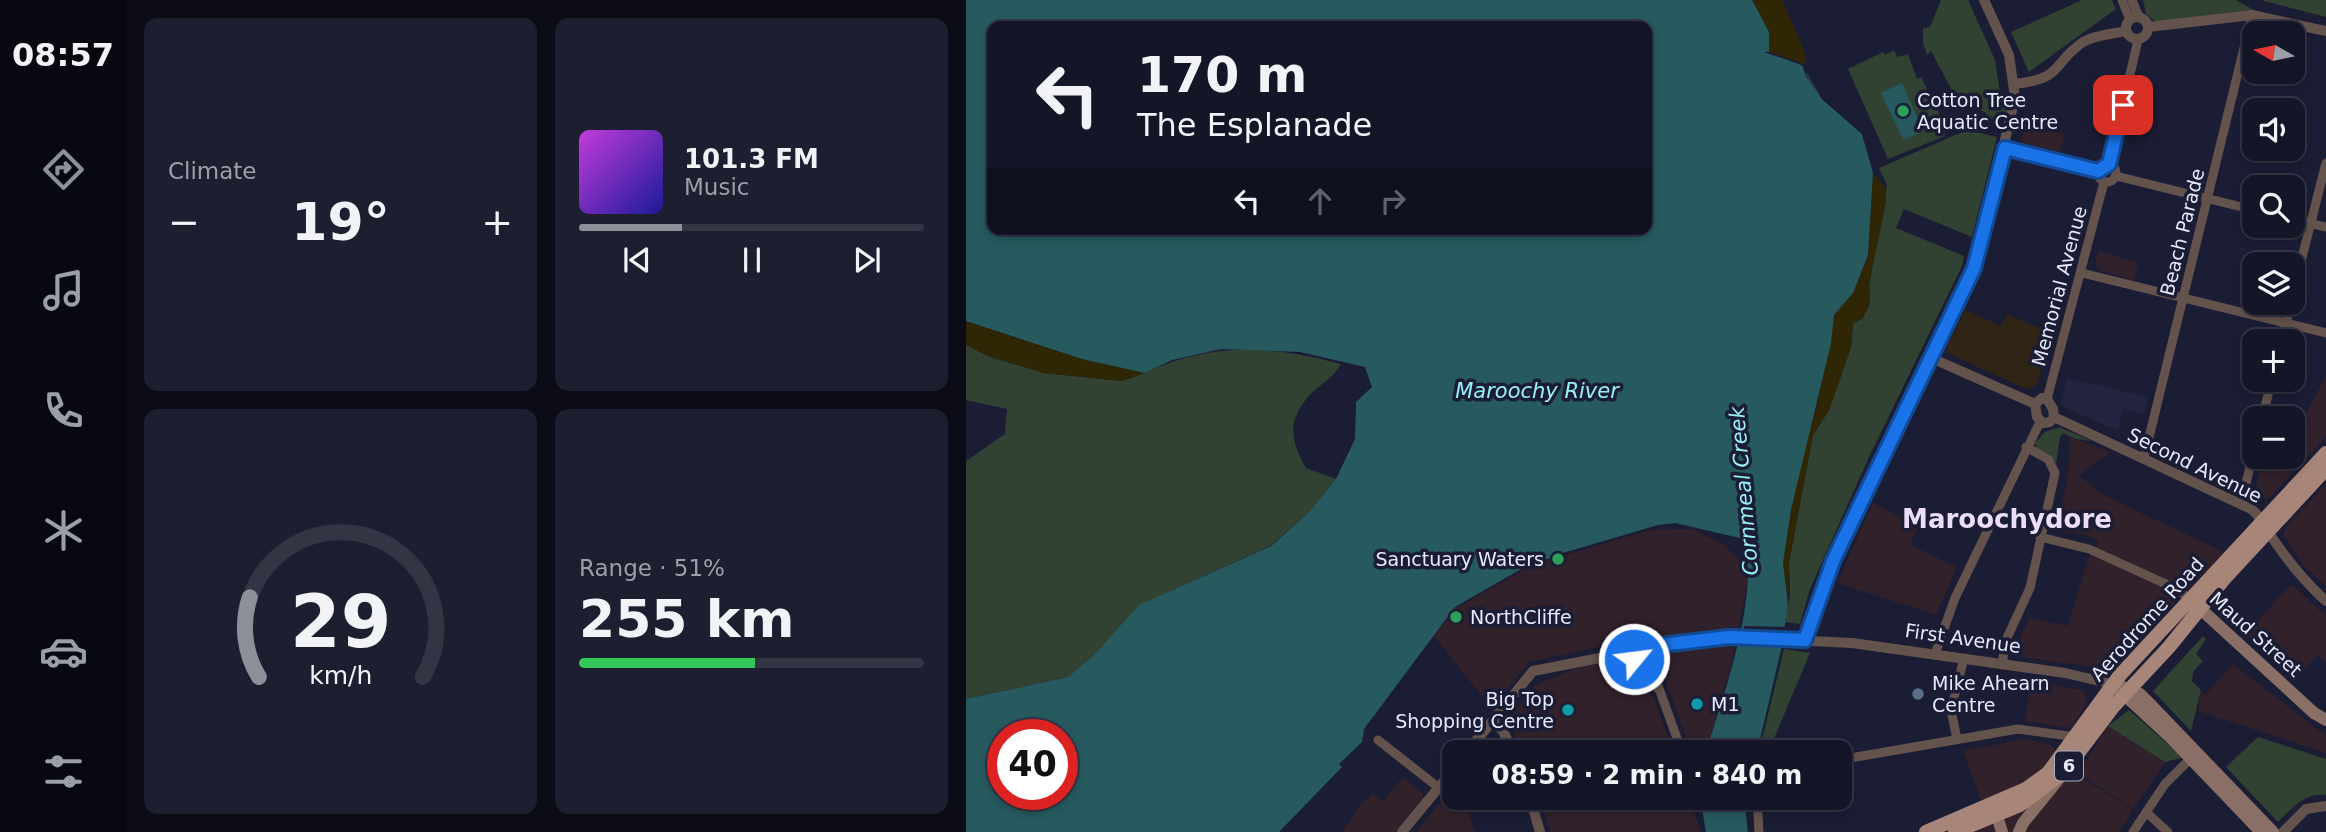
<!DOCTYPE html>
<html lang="en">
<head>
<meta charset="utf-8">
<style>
  :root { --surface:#141628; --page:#1d1f30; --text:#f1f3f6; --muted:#9d9fa8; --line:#333545; --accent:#8c9099 }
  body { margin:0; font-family:"DejaVu Sans",sans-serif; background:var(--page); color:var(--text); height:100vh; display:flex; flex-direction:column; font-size:26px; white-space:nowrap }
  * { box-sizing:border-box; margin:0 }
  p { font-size:23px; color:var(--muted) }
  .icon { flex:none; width:38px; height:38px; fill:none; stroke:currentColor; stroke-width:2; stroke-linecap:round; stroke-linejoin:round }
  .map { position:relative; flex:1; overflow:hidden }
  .details { display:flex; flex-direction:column; gap:18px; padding:18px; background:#0b0c16; width:840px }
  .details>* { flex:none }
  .hud { position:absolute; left:21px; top:21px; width:665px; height:214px; border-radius:14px; box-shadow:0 4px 10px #0003,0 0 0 2px var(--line); background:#141628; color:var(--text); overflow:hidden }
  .needle { width:46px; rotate:279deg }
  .tools { position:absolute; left:1276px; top:21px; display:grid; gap:14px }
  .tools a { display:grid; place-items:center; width:63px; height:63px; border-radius:14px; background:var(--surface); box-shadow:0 4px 10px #0003,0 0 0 2px var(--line); font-size:35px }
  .speed { position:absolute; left:21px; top:719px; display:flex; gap:14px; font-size:35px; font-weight:700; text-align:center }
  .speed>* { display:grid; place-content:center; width:91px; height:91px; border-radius:50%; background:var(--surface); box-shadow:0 4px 10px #0003,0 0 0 2px var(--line); line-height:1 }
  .speed .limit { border:10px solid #d22; background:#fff; color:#111 }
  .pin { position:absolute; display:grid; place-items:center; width:60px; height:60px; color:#fff; margin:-30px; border-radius:14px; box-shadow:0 4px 10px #0006 }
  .me { position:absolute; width:77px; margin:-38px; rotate:61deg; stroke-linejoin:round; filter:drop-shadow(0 0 5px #0008) }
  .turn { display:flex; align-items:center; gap:24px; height:147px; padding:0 35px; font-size:32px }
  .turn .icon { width:91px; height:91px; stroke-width:2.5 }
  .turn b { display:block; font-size:49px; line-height:60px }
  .lanes { display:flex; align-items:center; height:66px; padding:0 35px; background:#0003; justify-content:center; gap:35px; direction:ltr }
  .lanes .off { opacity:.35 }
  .big { font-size:52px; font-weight:700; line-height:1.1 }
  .details .tile { flex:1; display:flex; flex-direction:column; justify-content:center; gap:10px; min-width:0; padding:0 24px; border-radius:14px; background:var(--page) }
  .details .dial { align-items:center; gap:0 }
  .dial svg { height:182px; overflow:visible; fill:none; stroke:var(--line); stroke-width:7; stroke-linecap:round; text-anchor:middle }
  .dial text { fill:var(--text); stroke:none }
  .song { display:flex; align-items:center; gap:21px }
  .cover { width:84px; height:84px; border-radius:10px; background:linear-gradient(135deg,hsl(290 70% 55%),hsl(240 70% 35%)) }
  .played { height:7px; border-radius:4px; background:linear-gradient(90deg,var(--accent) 30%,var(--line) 30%) }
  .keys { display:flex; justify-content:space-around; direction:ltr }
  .heat { display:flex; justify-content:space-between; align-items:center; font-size:38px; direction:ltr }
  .charge { height:10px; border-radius:5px; background:linear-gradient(90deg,#34c759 51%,var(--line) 0) }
  .details .tiles { flex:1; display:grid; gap:18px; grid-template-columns:repeat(2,1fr) }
  .trip { position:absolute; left:476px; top:740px; width:410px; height:70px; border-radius:14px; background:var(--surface); box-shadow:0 4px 10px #0003,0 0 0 2px var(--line); font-weight:700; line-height:70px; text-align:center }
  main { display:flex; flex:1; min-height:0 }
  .tab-bar { display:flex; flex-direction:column; width:126px; justify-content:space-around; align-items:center; background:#080910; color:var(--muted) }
  .tab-bar .icon { width:49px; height:49px }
  .tab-bar .on { color:var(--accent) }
  .tab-bar b { font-size:32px; color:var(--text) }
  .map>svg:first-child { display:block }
  .commercial { fill:#31212b }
  .built { fill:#222442 }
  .medical { fill:#302416 }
  .green { fill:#314132 }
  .sand { fill:#2f2605 }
  .water { fill:#265a5e; fill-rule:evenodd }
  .pier { fill:#1b1d35 }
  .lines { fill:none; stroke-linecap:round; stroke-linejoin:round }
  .minor { stroke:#64534d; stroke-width:9 }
  .tertiary { stroke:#64534d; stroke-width:10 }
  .secondary { stroke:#8a6f66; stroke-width:12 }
  .primary { stroke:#a88579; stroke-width:14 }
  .route-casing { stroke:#114b97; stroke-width:18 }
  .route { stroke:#1a73e8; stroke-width:12 }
  .leisure-dot { fill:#2e9e5b; stroke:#1b1d35; stroke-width:2.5 }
  .service-dot { fill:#5c6f8a; stroke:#1b1d35; stroke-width:2.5 }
  .culture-dot { fill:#0f9aa8; stroke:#1b1d35; stroke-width:2.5 }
  .labels { text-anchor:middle; stroke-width:7; stroke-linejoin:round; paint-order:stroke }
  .shield { fill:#1b1d35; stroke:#aaacbf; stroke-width:2 }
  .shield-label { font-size:18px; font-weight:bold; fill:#e7eafa }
  .poi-label { font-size:19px; fill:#e7eafa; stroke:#1b1d35; text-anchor:start }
  .street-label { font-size:19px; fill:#e7eafa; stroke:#1b1d35 }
  .water-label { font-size:21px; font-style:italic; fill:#97eff7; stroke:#1b1d35 }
  .district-label { font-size:26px; font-weight:bold; fill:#ecddf8; stroke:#1b1d35 }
</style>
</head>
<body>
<main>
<nav class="tab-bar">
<b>08:57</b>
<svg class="icon on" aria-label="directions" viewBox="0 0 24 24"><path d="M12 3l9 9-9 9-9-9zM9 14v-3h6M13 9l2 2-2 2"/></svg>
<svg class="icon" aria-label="music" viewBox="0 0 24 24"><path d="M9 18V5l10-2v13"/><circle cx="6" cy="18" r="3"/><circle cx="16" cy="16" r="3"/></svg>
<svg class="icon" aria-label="phone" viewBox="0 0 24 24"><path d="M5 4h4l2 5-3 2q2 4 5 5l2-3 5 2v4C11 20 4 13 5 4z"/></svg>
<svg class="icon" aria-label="climate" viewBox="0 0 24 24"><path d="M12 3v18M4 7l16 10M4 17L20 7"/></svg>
<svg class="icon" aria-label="car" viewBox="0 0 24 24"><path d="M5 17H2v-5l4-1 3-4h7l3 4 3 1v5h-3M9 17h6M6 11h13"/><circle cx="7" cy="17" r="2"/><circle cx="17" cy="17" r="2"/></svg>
<svg class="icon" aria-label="filters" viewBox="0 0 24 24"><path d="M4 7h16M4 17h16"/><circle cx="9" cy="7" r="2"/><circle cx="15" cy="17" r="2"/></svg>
</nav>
<section class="details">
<div class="tiles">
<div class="tile"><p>Climate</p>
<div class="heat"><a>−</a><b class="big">19°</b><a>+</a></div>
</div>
<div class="tile">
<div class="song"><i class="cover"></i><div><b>101.3 FM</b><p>Music</p></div></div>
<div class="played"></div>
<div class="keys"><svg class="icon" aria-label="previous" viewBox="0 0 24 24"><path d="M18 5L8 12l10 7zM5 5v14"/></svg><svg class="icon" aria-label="pause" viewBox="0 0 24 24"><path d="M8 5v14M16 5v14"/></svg><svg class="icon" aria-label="next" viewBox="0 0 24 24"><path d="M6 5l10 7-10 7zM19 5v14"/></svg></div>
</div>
<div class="tile dial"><svg viewBox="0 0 100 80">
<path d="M14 69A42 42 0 1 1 86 69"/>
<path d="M14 69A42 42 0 0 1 10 34" stroke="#8c9099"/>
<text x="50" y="56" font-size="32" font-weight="700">29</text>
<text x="50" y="72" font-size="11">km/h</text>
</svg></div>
<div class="tile"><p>Range · 51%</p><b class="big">255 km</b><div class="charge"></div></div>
</div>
</section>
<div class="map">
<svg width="1360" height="832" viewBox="0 0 1360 832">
  <rect width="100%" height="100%" fill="#1b1d35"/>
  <path class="commercial" d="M1057,124L1098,134L1094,152L1056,143Z
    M1133,251L1172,263L1168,280L1134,271L1129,264Z
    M1360,376V437L1303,498L1298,499L1290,489L1296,465L1310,468L1316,457H1326L1327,438Z
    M1104,437L1144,452L1113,475L1135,494L1258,552L1149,666L1142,669L1057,657L1049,649L1063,618L1102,626L1122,559L1133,541L1119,535L1094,531L1092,525L1102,477Z
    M1360,484V586L1339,567L1318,535L1319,528Z
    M907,503L952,526L944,545L991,567L970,615L871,583Z
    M725,529L758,545L773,560L782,579L764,669L740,752H726L683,636L563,662L526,709L468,636L490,608L566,565L684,530Z
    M1325,584L1360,616V663L1352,655L1328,680L1279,635Z
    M642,663L665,670L678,683L689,701L707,752H556L543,719L568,686L610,668Z
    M1267,664L1360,736V753L1232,711L1235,690L1239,695Z
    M1065,680L1118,691L1121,703L1106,728L1059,721Z
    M1142,726L1199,762L1167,809L1112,773Z
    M1059,739L1084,744L1112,775L1167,810L1153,832H978L1016,803L997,751Z
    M437,777L456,793L457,798L429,832H376L395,804L407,793L417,801Z
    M488,785V798H497L509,832H450Z
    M573,798H723L735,832H585Z"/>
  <path class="built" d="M1101,378L1182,397L1178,414L1157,409L1152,431L1098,407L1095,401Z"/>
  <path class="medical" d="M999,310L1035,326L1041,314L1085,333L1071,385L1060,389L982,353L980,349Z"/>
  <path class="green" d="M975,0H1002L1029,60L1035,98L1042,102L1038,120L1021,118L1020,113L989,96L965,51L961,55L957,43V28L964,27Z
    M1116,0H1146L1150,9L1063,72L1045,32Z
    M1177,0H1270L1288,10L1190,22L1180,14Z
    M1298,0H1360V17L1298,1Z
    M928,50L931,57L942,54L951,79L955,77L979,125L976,129L979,136L922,159L882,69L917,52L919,55Z
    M1001,130L1031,137L1006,237L938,209L930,228L998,256L996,266L903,457L844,589L834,624L819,622L824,596L823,562L847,435L863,410L885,347L887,324L897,318L904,303L903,285L921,185L913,168Z
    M0,321L179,373C243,342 307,345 375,364C365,381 352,385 341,398C320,424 326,443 340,468L370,479L342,513L304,546L200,593L102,677L0,699V461L39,434L41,409L0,400V345L24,357L78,373L156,381L177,373Z
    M1093,427L1126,441L1110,439L1097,433L1094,437L1090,464L1083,454L1070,448L1069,443L1079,432Z
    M1237,636L1240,639L1230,654L1237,661L1227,672L1226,681L1235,690L1225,731L1187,691Z
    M818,649L844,653L807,741L800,752H793Z
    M1163,710L1213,754L1215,758L1199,762L1142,726Z
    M1292,737L1360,759V795C1339,792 1326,808 1312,822L1260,767Z"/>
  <path class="sand" d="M786,0H816L840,54V65L803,52V32Z
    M907,173L920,188V202L903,285L904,303L897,318L887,324L885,347L863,410L847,435L823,562L822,605L817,563L825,510L842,429L850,410L868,315L887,293L902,255Z
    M0,321L116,359L179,373L156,381L78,373L24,357L0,345Z"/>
  <path class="water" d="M0,0H786L803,32V52H798L836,65L856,99L896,134L907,173L902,255L887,293L868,315L865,343L825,510L817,563L822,605L815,650L791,752H740C754,706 800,579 774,538L709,523L692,525L597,553V560L588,563L587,559L595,555L564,564L489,607L398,729L396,742L373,764L376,767L313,832H0V699L102,677L130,653L173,605L305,546L342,513L370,479L389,439L390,402L406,387L399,367L334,352L255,349L206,360L179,373L116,359L0,321ZM26,26H681V229H26ZM37,735H96V794H37Z
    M936,83L957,131L937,140L915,93Z
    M734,798H778L782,832H740Z"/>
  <path class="pier" d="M799,51L839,64L841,76L853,94L877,110L899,132L910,178L896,134L856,99L840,76L836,65Z
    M778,626L821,627L817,647L775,644Z"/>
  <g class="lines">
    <path class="minor" d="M1156,0L1164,20
      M1166,0L1173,17
      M1039,148L1132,171
      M1132 173a9 9 0 1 1 18 0a9 9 0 1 1-18 0Z
      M1143,165L1172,40
      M1150,176L1288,210
      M1326,219L1360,227
      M1116,273L1360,333
      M1326,297L1360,163
      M1316,341L1325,303
      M1081,399L1138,182
      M1296,418L1306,380
      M1178,458L1286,15
      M1275,503L1288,451
      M1074,537L1123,549L1213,590L1224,600
      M969,654L989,598L1074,422
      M682,658L716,752
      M668,660L692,689
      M1036,664L1040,640L1064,588L1089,473L1082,459L1060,447
      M991,739L985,710L998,658
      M412,740L473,788
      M873,760L1052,729L1110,737
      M791,798L793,832
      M1180,812L1202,832
      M1167,832L1199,784L1224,759"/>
    <path class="tertiary" d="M1160 28a11 11 0 1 1 22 0a11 11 0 1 1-22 0Z
      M1182,27L1286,15L1360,31
      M1049,84C1099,78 1085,64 1117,42C1129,35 1147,34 1160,31
      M963,357L1069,404
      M1069,404L1071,417L1077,423L1084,422L1088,417
      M1069,404L1076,398L1081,399L1087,409L1088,417
      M1088,417L1285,509C1296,517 1297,526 1305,536C1321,560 1338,581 1360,601
      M839,640L867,561L1013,252L1049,97L1043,55L1018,0
      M668 656a7 7 0 1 1 14 0a7 7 0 1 1-14 0Z
      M680,651L695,644L763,637L886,643L1099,673L1147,684
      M526,722L537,731L547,752
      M501,752L567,671L644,656H669
      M564,798L574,832
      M436,832L488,769
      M1317,832L1340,809L1360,806"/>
    <path class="secondary" d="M1227,602L1348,713L1360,720
      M1157,687L1174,694L1185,705L1307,832
      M1152,689L1204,737L1295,832
      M1031,816L1036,832
      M1053,832L1057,823L1096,775"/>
    <path class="primary" d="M960,832L1060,789L1082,773L1154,675L1360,453
      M989,832L1054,805L1098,772L1147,707L1203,647L1258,579L1360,469"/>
  </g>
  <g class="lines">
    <g class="route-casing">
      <path id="route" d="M668,659L674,648L680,650L695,645L763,637L839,640L867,561L1008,268L1039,148L1132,171L1143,164L1157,105"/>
    </g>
    <use href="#route" class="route"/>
  </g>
  <g class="leisure-dot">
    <circle cx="937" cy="111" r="7"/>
    <circle cx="592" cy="559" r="7"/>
    <circle cx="490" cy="617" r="7"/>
  </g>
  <circle class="service-dot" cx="952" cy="694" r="7"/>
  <g class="culture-dot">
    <circle cx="731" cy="704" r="7"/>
    <circle cx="602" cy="710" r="7"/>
  </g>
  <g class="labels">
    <rect class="shield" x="1089" y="751.5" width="28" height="29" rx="5"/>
    <g class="shield-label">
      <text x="1103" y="772">6</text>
    </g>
    <g class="poi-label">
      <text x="951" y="107">Cotton Tree<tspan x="951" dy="22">Aquatic Centre</tspan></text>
      <text x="578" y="566" text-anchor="end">Sanctuary Waters</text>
      <text x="504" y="624">NorthCliffe</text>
      <text x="966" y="690">Mike Ahearn<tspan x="966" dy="22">Centre</tspan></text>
      <text x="588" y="706" text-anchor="end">Big Top<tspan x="588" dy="22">Shopping Centre</tspan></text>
      <text x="745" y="711">M1</text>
    </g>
    <g class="street-label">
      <text transform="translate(1216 232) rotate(-76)" y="7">Beach Parade</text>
      <text transform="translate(1093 286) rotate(-75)" y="7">Memorial Avenue</text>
      <text transform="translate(1229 465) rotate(26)" y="7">Second Avenue</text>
      <text transform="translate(1181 619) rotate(-48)" y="7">Aerodrome Road</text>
      <text transform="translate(1290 634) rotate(42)" y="7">Maud Street</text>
      <text transform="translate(997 638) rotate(8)" y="7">First Avenue</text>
    </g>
    <g class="water-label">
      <text x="571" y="398">Maroochy River</text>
      <text transform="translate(778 491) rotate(-95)" y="7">Cornmeal Creek</text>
    </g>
    <g class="district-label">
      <text x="1041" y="528">Maroochydore</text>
    </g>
  </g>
</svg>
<div class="tools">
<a><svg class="needle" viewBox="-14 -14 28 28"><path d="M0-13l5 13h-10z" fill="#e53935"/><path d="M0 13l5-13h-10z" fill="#9d9fa8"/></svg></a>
<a><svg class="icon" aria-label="sound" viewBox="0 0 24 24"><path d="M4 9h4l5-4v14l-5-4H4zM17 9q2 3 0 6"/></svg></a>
<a><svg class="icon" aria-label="search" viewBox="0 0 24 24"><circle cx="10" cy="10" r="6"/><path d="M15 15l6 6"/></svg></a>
<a><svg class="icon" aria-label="layers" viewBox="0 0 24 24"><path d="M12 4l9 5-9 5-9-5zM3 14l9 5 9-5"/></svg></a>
<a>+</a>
<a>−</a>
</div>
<div class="speed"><div class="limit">40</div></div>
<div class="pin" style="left:1157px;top:105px;background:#d93025"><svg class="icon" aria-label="arrive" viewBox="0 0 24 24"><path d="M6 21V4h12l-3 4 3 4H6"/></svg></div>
<svg class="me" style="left:668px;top:659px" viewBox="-20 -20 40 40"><circle r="17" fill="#1a73e8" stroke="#fff" stroke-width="3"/><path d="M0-11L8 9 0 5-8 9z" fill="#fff"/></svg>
<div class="trip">08:59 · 2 min · 840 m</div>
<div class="hud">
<div class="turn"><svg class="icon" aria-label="left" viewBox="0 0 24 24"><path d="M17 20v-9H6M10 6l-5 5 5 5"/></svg><div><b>170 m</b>The Esplanade</div></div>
<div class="lanes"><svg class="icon" aria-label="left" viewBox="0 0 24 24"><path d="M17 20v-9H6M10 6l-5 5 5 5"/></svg><svg class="icon off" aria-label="ahead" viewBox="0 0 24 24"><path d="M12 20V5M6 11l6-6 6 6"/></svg><svg class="icon off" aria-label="right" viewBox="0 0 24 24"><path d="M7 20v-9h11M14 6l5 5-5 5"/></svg></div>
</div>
</div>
</main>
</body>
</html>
